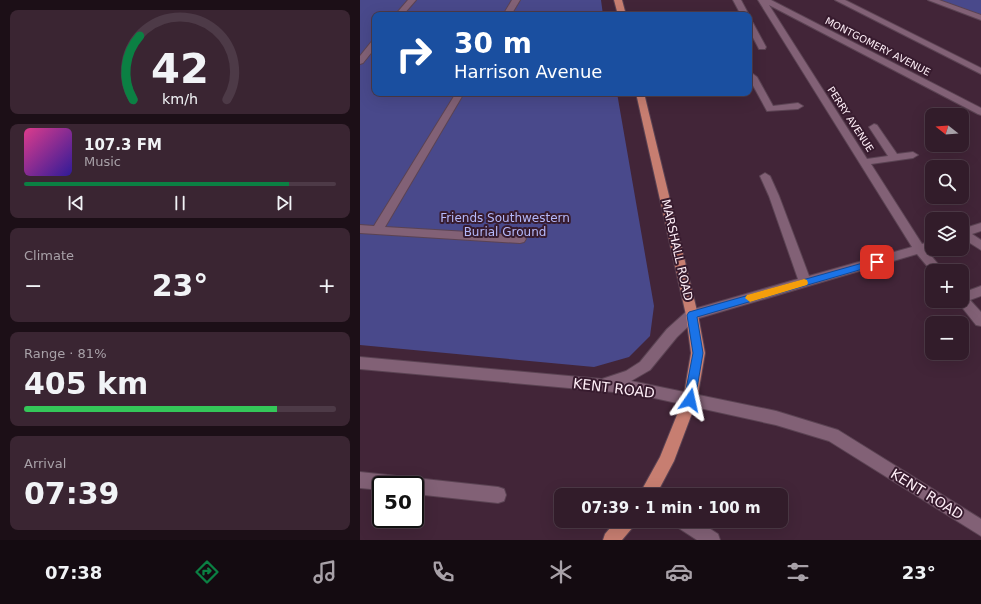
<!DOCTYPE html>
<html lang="en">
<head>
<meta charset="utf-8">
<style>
  :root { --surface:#321c2a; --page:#3a2532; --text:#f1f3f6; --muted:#a8a1a8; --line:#4d3a47; --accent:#0b8043 }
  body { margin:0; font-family:"DejaVu Sans",sans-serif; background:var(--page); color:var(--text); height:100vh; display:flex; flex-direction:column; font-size:15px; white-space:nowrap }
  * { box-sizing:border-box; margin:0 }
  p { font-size:13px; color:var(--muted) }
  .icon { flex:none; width:22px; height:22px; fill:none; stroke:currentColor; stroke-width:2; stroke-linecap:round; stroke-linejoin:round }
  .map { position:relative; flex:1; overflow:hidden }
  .drawer { display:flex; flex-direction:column; gap:10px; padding:10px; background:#1c0f17; width:360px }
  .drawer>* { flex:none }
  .top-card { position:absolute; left:12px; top:12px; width:380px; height:84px; border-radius:8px; box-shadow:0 4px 16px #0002,0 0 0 1px var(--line); background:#1a4fa0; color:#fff; overflow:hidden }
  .needle { width:26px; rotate:287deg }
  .buttons { position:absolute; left:565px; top:108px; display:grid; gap:8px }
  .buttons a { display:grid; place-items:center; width:44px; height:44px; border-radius:8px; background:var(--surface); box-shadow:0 4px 16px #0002,0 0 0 1px var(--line); font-size:20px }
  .speed { position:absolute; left:12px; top:476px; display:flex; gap:8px; font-size:20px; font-weight:700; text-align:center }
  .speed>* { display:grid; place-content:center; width:52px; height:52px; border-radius:50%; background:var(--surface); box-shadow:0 4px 16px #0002,0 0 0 1px var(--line); line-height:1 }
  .speed .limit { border:2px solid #111; border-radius:6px; background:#fff; color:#111 }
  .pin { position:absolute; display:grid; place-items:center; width:34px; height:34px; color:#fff; margin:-17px; border-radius:8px; box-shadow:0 2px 6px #0006 }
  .me { position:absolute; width:44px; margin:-22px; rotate:11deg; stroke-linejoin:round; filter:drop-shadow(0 0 3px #0008) }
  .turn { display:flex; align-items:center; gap:14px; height:84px; padding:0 16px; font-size:18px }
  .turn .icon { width:52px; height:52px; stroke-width:2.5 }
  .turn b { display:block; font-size:28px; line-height:34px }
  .big { font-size:30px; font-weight:800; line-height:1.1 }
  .drawer .tile { flex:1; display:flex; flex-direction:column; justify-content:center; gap:6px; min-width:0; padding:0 14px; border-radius:8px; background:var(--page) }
  .drawer .dial { align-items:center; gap:0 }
  .dial svg { height:104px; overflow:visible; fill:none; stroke:var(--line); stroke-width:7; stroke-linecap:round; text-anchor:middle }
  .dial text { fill:var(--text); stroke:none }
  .song { display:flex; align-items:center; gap:12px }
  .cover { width:48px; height:48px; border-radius:6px; background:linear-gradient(135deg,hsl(330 70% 55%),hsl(250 70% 35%)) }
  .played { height:4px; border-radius:2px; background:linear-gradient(90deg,var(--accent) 85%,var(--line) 85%) }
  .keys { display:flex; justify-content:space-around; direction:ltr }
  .heat { display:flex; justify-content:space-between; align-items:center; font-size:22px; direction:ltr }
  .charge { height:6px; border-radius:3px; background:linear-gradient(90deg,#34c759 81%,var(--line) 0) }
  .trip { position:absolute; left:194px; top:488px; width:234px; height:40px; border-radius:8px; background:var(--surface); box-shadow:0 4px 16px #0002,0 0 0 1px var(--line); font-weight:800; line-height:40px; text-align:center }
  .tabs { display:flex; height:64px; justify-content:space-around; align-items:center; background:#140b11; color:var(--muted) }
  .tabs .icon { width:28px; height:28px }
  .tabs .current { color:var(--accent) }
  .tabs b { font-size:18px; color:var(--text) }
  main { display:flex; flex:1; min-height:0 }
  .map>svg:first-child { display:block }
  .green { fill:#49498b }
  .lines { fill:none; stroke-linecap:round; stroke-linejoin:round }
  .minor-casing { stroke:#5b4353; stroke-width:2 }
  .major-casing { stroke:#5b4353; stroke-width:2 }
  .minor { fill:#826176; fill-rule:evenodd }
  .major { fill:#c77e71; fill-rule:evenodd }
  .route { fill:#1a73e8; stroke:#114b97 }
  .slow { fill:#f59e0b }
  .labels { text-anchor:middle; stroke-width:4; stroke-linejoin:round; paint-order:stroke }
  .far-street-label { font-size:10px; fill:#ffeff8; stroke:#371b2e }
  .park-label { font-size:12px; fill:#b5b9fa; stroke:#371b2e }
  .street-label { font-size:12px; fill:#ffeff8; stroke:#371b2e }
  .near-street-label { font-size:14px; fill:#ffeff8; stroke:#371b2e }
</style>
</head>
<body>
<main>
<section class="drawer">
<div class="tile dial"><svg viewBox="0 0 100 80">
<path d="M14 69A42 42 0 1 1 86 69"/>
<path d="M14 69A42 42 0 0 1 19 20" stroke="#0b8043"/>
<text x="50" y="56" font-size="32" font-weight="700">42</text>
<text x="50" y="72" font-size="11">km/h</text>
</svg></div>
<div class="tile">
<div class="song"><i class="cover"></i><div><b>107.3 FM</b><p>Music</p></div></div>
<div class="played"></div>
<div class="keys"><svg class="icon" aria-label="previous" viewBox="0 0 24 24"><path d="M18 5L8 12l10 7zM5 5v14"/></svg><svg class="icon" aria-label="pause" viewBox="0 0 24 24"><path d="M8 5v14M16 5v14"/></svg><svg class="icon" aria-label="next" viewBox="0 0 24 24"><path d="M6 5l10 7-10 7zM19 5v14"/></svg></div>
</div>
<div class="tile"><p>Climate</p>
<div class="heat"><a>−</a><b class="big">23°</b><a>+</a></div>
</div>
<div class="tile"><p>Range · 81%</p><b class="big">405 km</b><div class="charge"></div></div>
<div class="tile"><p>Arrival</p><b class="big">07:39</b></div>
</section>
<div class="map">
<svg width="621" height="540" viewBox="0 0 621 540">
  <rect width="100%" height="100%" fill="#422538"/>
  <path class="green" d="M0,0H241L243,15H15V93H257L294,306L290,336L269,357L234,367L0,345Z
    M577,0H621V17Z"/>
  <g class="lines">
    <g class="minor-casing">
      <path id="minor" d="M48,0H56L43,15H35Z
        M152,0H160L151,15H143Z
        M373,0H381L389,15H381Z
        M398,0H411L621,108V115L618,114L409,5L507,159L528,156L509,127L514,124L517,125L537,154L553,152L558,155L553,158L511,164L562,244L572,241V249L567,251L584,271L572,272L557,254L336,319L317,337L290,370L271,381L416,411L478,430L621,519V536L469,441L416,425L276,394L0,369V357L242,379L266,371L280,362L307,329L327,311L438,279L409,196L400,176L405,173L410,176L419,196L449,276L552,247Z
        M475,0H485L621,68V74Z
        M568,0H579L621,15V20Z
        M389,21L393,23L406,47L405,49H399L398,47L389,30Z
        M12,41H15V48L3,63L0,64V56Z
        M393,74L397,77L413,106L438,103L443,106L438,109L407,111L390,80L389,81V75Z
        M96,93H104L25,227L160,235L164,236L166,239L164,242L160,243L0,233V225L14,226Z
        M621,223V231L612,234L621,240V250L602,238V229Z
        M621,286V296L610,300L621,312V326L616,325L597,301H602V293Z
        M0,472L138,487L144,489L146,495L144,501L138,503L55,494V485H21V490L0,488Z
        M315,521H338L358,534L360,540H337L317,527Z"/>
    </g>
    <g class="major-casing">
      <path id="major" d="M254,0H262L266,15H258Z
        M276,93H284L338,315L345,353L337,400L314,461L296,495H279L300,457L323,400L331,353L326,315Z
        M256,521H275L273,527L262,540H243L245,534Z"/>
    </g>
    <use href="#minor" class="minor"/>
    <use href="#major" class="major"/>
  </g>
  <path class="route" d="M517,259L520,260L521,262L520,264L337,317L343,353L335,400L333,404L330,405L326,404L324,400L333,353L327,315L329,312Z"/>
  <path class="slow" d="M444,279L447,280L448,283L447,285L390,302L385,298L387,295Z"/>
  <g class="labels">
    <g class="far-street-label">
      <text transform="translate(518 46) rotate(27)" y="4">MONTGOMERY AVENUE</text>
      <text transform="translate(491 119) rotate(57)" y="4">PERRY AVENUE</text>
    </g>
    <g class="park-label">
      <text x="145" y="222">Friends Southwestern<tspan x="145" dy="14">Burial Ground</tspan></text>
    </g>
    <g class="street-label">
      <text transform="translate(317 250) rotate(77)" y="4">MARSHALL ROAD</text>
    </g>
    <g class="near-street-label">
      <text transform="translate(254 388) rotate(7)" y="5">KENT ROAD</text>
      <text transform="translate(567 494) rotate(32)" y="5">KENT ROAD</text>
    </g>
  </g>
</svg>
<div class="buttons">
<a><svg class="needle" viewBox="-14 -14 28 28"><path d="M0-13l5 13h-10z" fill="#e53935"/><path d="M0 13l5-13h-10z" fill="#a8a1a8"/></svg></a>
<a><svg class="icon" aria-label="search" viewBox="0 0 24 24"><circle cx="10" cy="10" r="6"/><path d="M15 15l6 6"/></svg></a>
<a><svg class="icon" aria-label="layers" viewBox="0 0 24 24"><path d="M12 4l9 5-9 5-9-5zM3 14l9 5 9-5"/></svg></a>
<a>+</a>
<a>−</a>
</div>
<div class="speed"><div class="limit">50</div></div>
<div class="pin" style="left:517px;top:262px;background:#d93025"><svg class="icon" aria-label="arrive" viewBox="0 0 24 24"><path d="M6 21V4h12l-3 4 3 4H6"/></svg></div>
<svg class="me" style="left:330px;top:400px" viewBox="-20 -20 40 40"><path d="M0-17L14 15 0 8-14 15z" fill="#1a73e8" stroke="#fff" stroke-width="4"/></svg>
<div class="trip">07:39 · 1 min · 100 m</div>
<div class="top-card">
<div class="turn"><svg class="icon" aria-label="right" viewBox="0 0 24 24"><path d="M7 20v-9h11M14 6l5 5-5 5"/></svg><div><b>30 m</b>Harrison Avenue</div></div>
</div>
</div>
</main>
<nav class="tabs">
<b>07:38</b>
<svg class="icon current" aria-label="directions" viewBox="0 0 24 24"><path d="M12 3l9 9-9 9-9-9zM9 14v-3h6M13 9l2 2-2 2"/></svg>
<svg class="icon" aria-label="music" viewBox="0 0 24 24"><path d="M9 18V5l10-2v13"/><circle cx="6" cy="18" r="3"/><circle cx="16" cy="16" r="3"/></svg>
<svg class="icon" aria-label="phone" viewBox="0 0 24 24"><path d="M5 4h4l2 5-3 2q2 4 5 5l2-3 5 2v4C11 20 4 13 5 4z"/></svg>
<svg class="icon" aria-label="climate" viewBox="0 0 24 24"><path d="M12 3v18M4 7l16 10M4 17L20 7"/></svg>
<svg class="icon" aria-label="car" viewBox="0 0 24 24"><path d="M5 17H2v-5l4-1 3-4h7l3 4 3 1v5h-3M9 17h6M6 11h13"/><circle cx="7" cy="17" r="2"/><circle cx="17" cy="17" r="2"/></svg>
<svg class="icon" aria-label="filters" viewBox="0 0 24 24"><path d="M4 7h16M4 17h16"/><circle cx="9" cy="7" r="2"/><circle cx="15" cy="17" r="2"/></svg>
<b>23°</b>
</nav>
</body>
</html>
